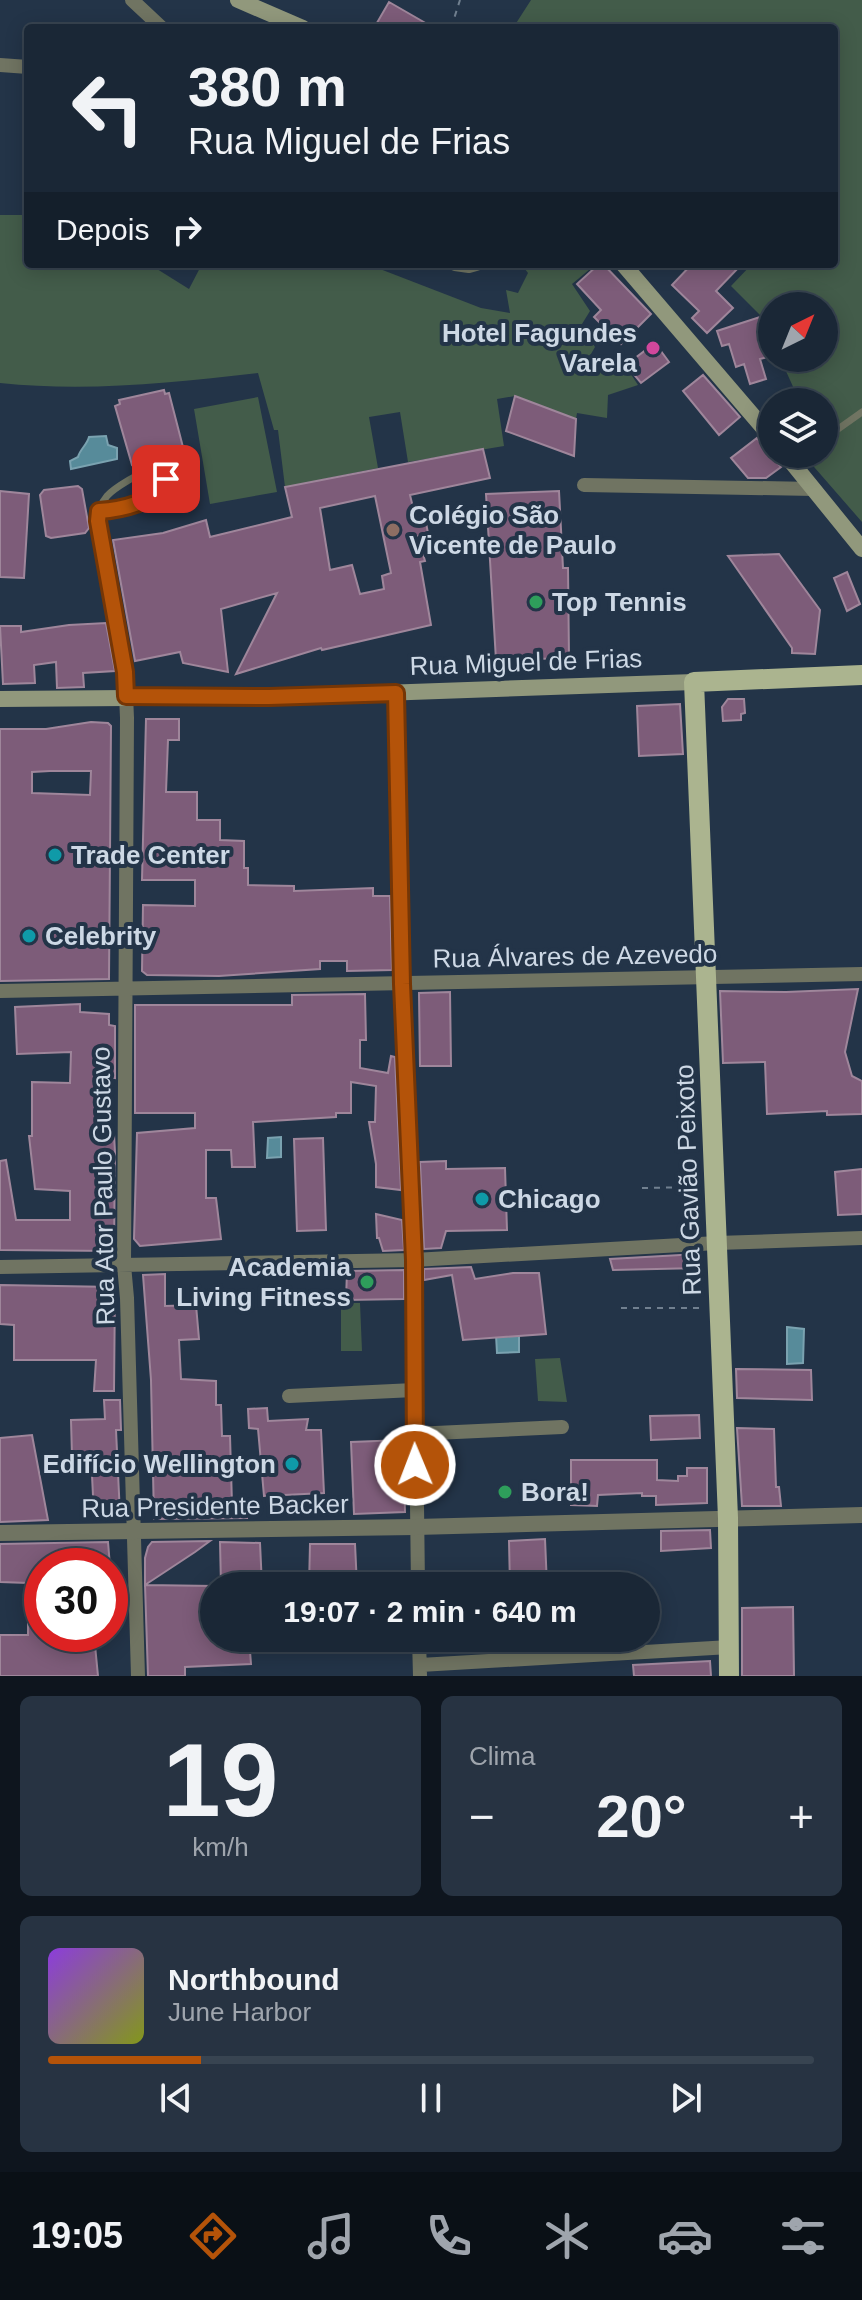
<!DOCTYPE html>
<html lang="pt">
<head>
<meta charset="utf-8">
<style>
  :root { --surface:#1a2736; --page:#273342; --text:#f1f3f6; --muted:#9fa5ad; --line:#384451; --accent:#b45309 }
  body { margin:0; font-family:Arial,sans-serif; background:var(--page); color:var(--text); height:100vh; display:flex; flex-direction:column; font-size:30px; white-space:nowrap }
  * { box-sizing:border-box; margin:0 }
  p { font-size:26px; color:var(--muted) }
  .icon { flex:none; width:44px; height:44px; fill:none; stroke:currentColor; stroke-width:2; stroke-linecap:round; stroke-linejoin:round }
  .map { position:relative; height:1676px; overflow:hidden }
  .drawer { display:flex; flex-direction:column; gap:20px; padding:20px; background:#0e151e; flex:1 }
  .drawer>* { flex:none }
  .hud { position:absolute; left:24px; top:24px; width:814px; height:244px; border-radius:8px; box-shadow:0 4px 20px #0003,0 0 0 2px var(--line); background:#1a2736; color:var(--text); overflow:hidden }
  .needle { width:52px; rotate:43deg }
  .fabs { position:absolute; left:758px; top:292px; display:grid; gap:16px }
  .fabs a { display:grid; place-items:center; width:80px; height:80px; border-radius:50%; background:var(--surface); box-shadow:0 4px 20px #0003,0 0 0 2px var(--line); font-size:40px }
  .speed { position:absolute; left:24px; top:1548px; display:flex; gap:16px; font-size:40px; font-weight:700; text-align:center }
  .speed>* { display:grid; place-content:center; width:104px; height:104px; border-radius:50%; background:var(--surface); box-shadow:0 4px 20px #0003,0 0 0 2px var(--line); line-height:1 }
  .speed .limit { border:12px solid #d22; background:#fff; color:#111 }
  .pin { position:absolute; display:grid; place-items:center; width:68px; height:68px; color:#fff; margin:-34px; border-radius:16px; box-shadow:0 4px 12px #0006 }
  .me { position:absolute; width:88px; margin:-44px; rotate:359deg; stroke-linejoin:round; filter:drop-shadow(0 0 6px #0008) }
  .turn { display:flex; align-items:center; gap:28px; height:168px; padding:0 32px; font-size:36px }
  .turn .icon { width:104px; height:104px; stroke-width:2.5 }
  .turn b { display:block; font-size:56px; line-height:68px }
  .then { display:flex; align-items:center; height:76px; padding:0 32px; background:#0003; gap:16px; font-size:30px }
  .big { font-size:60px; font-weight:600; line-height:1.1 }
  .drawer .card { flex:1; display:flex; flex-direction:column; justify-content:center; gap:12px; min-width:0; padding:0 28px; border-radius:12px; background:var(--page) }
  .drawer .dial { align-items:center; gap:0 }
  .dial b { font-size:104px; line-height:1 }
  .song { display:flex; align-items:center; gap:24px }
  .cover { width:96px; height:96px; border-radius:12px; background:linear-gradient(135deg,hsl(270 70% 55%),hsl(70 70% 35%)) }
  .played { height:8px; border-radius:4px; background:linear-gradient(90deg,var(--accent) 20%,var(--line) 20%) }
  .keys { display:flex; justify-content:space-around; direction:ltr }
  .heat { display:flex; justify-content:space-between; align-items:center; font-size:44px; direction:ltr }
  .drawer .tiles { flex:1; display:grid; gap:20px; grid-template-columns:1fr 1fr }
  .card:last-child { grid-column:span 2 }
  .trip { position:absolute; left:200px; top:1572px; width:460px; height:80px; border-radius:40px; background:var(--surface); box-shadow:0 4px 20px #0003,0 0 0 2px var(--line); font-weight:600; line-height:80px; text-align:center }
  .tab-bar { display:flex; height:128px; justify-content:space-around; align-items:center; background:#0a1016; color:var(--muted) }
  .tab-bar .icon { width:56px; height:56px }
  .tab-bar .on { color:var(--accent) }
  .tab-bar b { font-size:36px; color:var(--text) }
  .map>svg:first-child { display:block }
  .green { fill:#435c4a }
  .water { fill:#578b9a; stroke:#7aa2b0; stroke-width:2 }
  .building { fill:#7d5c79; stroke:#9f869b; stroke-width:2; fill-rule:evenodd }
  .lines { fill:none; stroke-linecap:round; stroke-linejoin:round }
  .path { stroke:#718090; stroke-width:2; stroke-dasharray:6 6; stroke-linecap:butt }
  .service { stroke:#707462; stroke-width:7 }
  .minor { stroke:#707462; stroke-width:14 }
  .tertiary { stroke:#707462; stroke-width:16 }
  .secondary { stroke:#91987c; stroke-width:16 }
  .primary { stroke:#abb48f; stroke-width:20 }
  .route-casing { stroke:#753606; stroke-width:20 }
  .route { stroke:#b45309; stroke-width:14 }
  .hotel-dot { fill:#d1479c; stroke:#233448; stroke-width:3 }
  .education-dot { fill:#8d6e63; stroke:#233448; stroke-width:3 }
  .leisure-dot { fill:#2e9e5b; stroke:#233448; stroke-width:3 }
  .culture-dot { fill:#0f9aa8; stroke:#233448; stroke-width:3 }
  .labels { text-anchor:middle; stroke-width:8; stroke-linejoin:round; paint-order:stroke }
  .poi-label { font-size:26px; font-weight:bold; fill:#cdd8e5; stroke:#233448; text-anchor:start }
  .street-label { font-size:26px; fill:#cdd8e5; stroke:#233448 }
</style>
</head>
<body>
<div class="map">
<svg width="862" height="1676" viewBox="0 0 862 1676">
  <rect width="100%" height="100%" fill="#233448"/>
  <path class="green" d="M531,0H862V522L808,460L817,454H824V402H800L780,358H824V306H772V340L762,317L731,286L752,264H834V28H513Z
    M0,215H28V264H149L189,289L202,264H367L481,308L510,313L506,290L518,293L528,273L521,264H596L572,284L590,311L582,324L595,347L588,359L593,368L619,356L638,385L608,395L607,418L577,413L576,419L515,396L497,399L504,446L408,462L400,412L369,417L378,468L285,487L278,430H274L258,373C173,383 86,392 0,383Z
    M258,397L277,492L210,504L194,409Z
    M341,1303H360L362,1351H341Z
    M560,1358L567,1402L538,1401L535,1359Z"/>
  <path class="water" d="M106,436L108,445L117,448V459L71,469L70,461L78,457C80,449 87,445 89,437Z
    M281,1137V1157L267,1158L268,1138Z
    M787,1327L804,1329L803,1363L787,1364Z
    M519,1333V1352L497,1353L496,1335Z"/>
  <path class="building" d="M389,2L434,28H374Z
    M599,264H603L651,314L621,344L594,317L601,310L577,284Z
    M692,264H742L716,291L733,308L707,333L692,318L699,311L672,285Z
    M760,317L772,345V356L760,359L766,379L750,384L744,364L736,367L729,344L722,346L717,331Z
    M655,343L669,362L641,383L626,365Z
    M703,375L740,417L719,435L683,391Z
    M164,390L165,394L169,393L184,451L180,452V456L137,468L136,464L132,465L115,406L120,404L119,400Z
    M515,396L576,419L574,456L506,431Z
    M757,438L781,467L766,478H748L731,458Z
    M483,449L490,478L410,495L416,520L425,518L428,533L418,536L425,561L420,562L431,625L322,650L321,648L236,674L277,593L221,609L228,672L183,663L180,652L135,661L113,540L163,533L206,520L210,537L292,517L285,487ZM375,496L391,573L382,576L384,589L360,594L352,565L330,570L320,508Z
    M78,486L82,489L89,528L85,533L51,538L46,536L40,495L44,490Z
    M0,491L29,494L24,578L0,577Z
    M559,491L563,568H568L569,658L496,660L486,494Z
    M779,554L820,610L815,654L792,653V648L728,556Z
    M847,572L860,604L847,611L834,578Z
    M106,623L115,671L83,673L84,687L57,688L56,662L34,665L35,683L3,684L0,626H21V632L69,625Z
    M728,699H744L745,713L741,714V720L723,721L722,707Z
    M680,704L683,754L639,756L637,706Z
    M146,719H179V740H168L166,792H197V820H220V840L244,841V868H248V885L294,886V891L373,888V896H390L392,970L347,971V961H320V969L219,976L147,975L142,971L143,905L195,906V880H142Z
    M91,722L108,723L111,726L109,979L0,981V729H46ZM50,771H91L90,795L32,793V772Z
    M858,989L845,1052L852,1076L862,1081V1114L827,1115V1111L767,1114L765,1062L723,1063L720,991L786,992Z
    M450,992L451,1066H420L419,993Z
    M365,994L366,1040H360V1068L388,1073L391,1056L395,1057L401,1190L376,1187V1164L369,1122H375L376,1086L351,1082V1113H336V1117L253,1122L255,1167H232L231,1150H206V1198H216L221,1239L140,1246L134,1239L137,1133L195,1128V1113H135V1005H292V995Z
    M80,1004V1012L109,1014V1025L115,1026V1078L109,1077V1135L114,1134L115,1152L114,1251L0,1250V1161L6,1160L16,1220H70V1191L35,1189L29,1136H32V1082L70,1083L71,1052L17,1054L15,1007Z
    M323,1138L326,1230L297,1231L294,1139Z
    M446,1161V1169L505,1168L507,1230L446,1231L441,1248L424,1249L420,1162Z
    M862,1169V1214L838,1215L835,1172Z
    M376,1214L402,1220L404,1250L383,1251L379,1238H377Z
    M698,1254L700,1268L613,1270L610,1259Z
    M471,1267L475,1279L513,1273H539L546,1334L463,1340L452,1275L424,1280V1269Z
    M404,1270V1299L346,1300L347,1271Z
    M165,1274V1306L196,1305L199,1339L179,1340L181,1379L216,1381V1405H221L222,1436H230L232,1504L247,1503V1518L154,1519L151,1380L143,1275Z
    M0,1285L115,1287L114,1391H94L96,1360H14V1325L0,1324Z
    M736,1369L811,1370L812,1400L737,1398Z
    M104,1400H120L121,1430H116L120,1515L94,1516L91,1455L72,1456L71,1420L105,1419Z
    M267,1408L268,1421L308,1419L306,1430H321L324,1493L264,1496L258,1429L249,1428L248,1409Z
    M699,1415L700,1438L651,1440L650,1416Z
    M737,1428L774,1429L776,1487H779L781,1506H742Z
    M32,1435L48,1520L0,1522V1438Z
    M403,1440L405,1512L354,1514L351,1442Z
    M571,1460H657V1480L678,1481V1476H687V1468H707V1503L656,1505V1496H642V1493L598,1495L597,1506L571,1505Z
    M710,1530L711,1548L661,1551V1531Z
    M545,1539L547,1586H510L509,1541Z
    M210,1541L195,1552L145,1585V1558L148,1547L152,1542Z
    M108,1542L110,1566H42V1635H94L98,1676H0V1635H28V1583L0,1582V1544Z
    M220,1542L260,1543L262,1586H221Z
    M310,1544H355L357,1586H309Z
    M145,1585L214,1586V1638H249L251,1664L185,1667V1676H148Z
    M793,1607L794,1676H742V1608Z
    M710,1661L711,1676H634L633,1665Z"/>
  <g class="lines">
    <path class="path" d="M451,28L460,0
      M642,1188L697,1187
      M621,1308H702"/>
    <path class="service" d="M824,439L862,412
      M791,460L801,454
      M99,511C121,510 152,504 166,484L165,475C160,471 160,470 153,470C144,469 113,489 107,496C100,504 99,512 98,521L111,594"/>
    <path class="minor" d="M132,0L162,28
      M0,65L28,67
      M455,264L469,266L476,264
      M584,485L814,489
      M111,594L125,672L127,718L124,1265L127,1298L138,1676
      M396,693L402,984L414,1260L418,1586
      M0,991L862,974
      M0,1267L414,1260L717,1243L862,1238
      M289,1396L414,1390
      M414,1434L562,1427
      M419,1638L420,1676
      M420,1665L730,1647"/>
    <path class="tertiary" d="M0,1533L416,1527L862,1515"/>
    <path class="secondary" d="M238,0L303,28
      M623,264L772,438
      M785,454L862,549
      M0,699L269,697L694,682"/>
    <path class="primary" d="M729,1676L728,1518L694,682L862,675"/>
  </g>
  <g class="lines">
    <g class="route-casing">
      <path id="route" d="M166,479C161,502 118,510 99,511L98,521L125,672L126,696L269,697L396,693L402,984L414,1260L415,1465"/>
    </g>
    <use href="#route" class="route"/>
  </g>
  <circle class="hotel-dot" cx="653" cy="348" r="8"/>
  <circle class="education-dot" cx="393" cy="530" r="8"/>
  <g class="leisure-dot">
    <circle cx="536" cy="602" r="8"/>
    <circle cx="367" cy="1282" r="8"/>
    <circle cx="505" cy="1492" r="8"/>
  </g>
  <g class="culture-dot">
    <circle cx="55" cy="855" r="8"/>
    <circle cx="29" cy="936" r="8"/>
    <circle cx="482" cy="1199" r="8"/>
    <circle cx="292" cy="1464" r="8"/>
  </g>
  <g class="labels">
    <g class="poi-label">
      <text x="637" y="342" text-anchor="end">Hotel Fagundes<tspan x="637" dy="30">Varela</tspan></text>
      <text x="409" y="524">Colégio São<tspan x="409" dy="30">Vicente de Paulo</tspan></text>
      <text x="552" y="611">Top Tennis</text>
      <text x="71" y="864">Trade Center</text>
      <text x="45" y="945">Celebrity</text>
      <text x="498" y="1208">Chicago</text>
      <text x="351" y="1276" text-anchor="end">Academia<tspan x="351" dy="30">Living Fitness</tspan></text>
      <text x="276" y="1473" text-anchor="end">Edifício Wellington</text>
      <text x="521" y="1501">Bora!</text>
    </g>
    <g class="street-label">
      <text transform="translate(526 662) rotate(-2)" y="9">Rua Miguel de Frias</text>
      <text transform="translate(575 956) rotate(-1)" y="9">Rua Álvares de Azevedo</text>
      <text transform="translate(688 1180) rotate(-92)" y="9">Rua Gavião Peixoto</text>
      <text transform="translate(103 1186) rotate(-91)" y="9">Rua Ator Paulo Gustavo</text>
      <text transform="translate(215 1506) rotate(-1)" y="9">Rua Presidente Backer</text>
    </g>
  </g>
</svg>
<div class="fabs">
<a><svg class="needle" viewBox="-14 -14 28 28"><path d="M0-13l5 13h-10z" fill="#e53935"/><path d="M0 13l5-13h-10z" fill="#9fa5ad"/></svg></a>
<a><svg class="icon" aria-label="layers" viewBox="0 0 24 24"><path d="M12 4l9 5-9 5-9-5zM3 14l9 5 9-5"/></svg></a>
</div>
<div class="speed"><div class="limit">30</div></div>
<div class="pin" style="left:166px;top:479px;background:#d93025"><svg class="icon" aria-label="arrive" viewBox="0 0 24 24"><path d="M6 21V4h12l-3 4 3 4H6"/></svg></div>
<svg class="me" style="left:415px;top:1465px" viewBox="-20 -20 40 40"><circle r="17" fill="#b45309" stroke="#fff" stroke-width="3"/><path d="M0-11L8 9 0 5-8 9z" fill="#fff"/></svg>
<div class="trip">19:07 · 2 min · 640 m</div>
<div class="hud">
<div class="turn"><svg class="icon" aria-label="left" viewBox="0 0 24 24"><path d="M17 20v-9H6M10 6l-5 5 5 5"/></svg><div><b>380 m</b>Rua Miguel de Frias</div></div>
<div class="then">Depois<svg class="icon" aria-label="right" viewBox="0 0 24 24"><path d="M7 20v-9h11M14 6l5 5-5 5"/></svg></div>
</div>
</div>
<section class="drawer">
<div class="tiles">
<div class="card dial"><b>19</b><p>km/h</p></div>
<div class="card"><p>Clima</p>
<div class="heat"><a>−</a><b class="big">20°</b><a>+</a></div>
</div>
<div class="card">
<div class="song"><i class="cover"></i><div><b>Northbound</b><p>June Harbor</p></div></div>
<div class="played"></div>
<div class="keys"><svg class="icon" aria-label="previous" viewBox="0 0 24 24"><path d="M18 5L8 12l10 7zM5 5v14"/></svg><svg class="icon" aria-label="pause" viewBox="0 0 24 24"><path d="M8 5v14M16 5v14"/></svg><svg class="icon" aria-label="next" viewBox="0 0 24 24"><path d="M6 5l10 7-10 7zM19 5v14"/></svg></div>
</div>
</div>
</section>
<nav class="tab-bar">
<b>19:05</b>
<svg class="icon on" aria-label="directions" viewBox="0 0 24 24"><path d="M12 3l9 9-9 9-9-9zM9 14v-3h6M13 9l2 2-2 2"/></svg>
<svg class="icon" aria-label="music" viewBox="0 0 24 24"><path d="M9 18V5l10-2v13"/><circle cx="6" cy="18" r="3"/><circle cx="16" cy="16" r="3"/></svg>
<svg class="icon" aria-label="phone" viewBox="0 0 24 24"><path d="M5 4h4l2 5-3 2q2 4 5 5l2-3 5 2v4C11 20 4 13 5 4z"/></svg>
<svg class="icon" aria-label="climate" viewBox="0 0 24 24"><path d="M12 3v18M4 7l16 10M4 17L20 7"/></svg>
<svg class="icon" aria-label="car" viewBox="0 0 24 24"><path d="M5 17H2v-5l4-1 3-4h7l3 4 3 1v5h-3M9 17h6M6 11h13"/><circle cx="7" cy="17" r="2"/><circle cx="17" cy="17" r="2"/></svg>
<svg class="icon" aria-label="filters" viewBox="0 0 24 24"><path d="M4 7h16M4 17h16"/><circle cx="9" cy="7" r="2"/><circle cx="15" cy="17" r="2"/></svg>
</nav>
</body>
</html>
